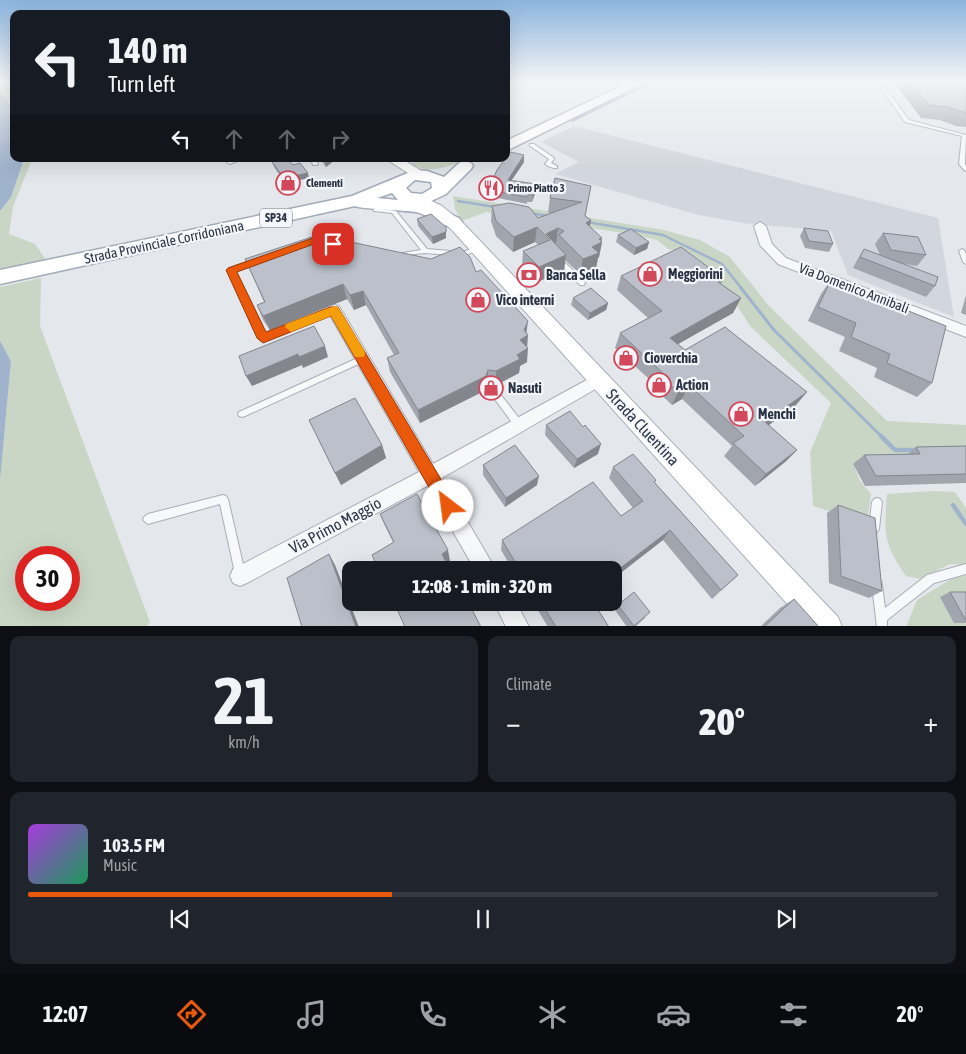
<!DOCTYPE html>
<html lang="en">
<head>
<meta charset="utf-8">
<style>
  :root { --surface:#171b24; --page:#20242c; --text:#f1f3f6; --muted:#9ea1a6; --line:#363941; --accent:#ea580c }
  body { margin:0; font-family:"Asap Condensed",sans-serif; background:var(--page); color:var(--text); height:100vh; display:flex; flex-direction:column; font-size:19px; white-space:nowrap }
  * { box-sizing:border-box; margin:0 }
  p { font-size:16px; color:var(--muted) }
  .icon { flex:none; width:28px; height:28px; fill:none; stroke:currentColor; stroke-width:2; stroke-linecap:round; stroke-linejoin:round }
  .map { position:relative; height:626px; overflow:hidden }
  .panel { display:flex; flex-direction:column; gap:10px; padding:10px; background:#0d0f14; flex:1 }
  .panel>* { flex:none }
  .top-card { position:absolute; left:10px; top:10px; width:500px; height:152px; border-radius:10px; box-shadow:0 5px 20px #0002; background:#171b24; color:var(--text); overflow:hidden }
  .speed { position:absolute; left:15px; top:546px; display:flex; gap:10px; font-size:25px; font-weight:700; text-align:center }
  .speed>* { display:grid; place-content:center; width:65px; height:65px; border-radius:50%; background:var(--surface); box-shadow:0 5px 20px #0002; line-height:1 }
  .speed .limit { border:8px solid #d22; background:#fff; color:#111 }
  .pin { position:absolute; display:grid; place-items:center; width:42px; height:42px; color:#fff; margin:-21px; border-radius:10px; box-shadow:0 2px 8px #0006 }
  .me { position:absolute; width:55px; margin:-28px; rotate:330deg; stroke-linejoin:round; filter:drop-shadow(0 0 4px #0008) }
  .turn { display:flex; align-items:center; gap:18px; height:105px; padding:0 15px; font-size:22px }
  .turn .icon { width:65px; height:65px; stroke-width:2.5 }
  .turn b { display:block; font-size:35px; line-height:42px }
  .lanes { display:flex; align-items:center; height:48px; padding:0 15px; background:#0003; justify-content:center; gap:25px; direction:ltr }
  .lanes .off { opacity:.35 }
  .big { font-size:38px; font-weight:800; line-height:1.1 }
  .panel .widget { flex:1; display:flex; flex-direction:column; justify-content:center; gap:8px; min-width:0; padding:0 18px; border-radius:10px; background:var(--page) }
  .panel .dial { align-items:center; gap:0 }
  .dial b { font-size:65px; line-height:1 }
  .song { display:flex; align-items:center; gap:15px }
  .cover { width:60px; height:60px; border-radius:8px; background:linear-gradient(135deg,hsl(280 70% 55%),hsl(150 70% 35%)) }
  .played { height:5px; border-radius:2px; background:linear-gradient(90deg,var(--accent) 40%,var(--line) 40%) }
  .keys { display:flex; justify-content:space-around; direction:ltr }
  .heat { display:flex; justify-content:space-between; align-items:center; font-size:28px; direction:ltr }
  .panel .tiles { flex:1; display:grid; gap:10px; grid-template-columns:1fr 1fr }
  .widget:last-child { grid-column:span 2 }
  .trip { position:absolute; left:342px; top:561px; width:280px; height:50px; border-radius:10px; background:var(--surface); box-shadow:0 5px 20px #0002; font-weight:800; line-height:50px; text-align:center }
  .tab-bar { display:flex; height:80px; justify-content:space-around; align-items:center; background:#090b0e; color:var(--muted) }
  .tab-bar .icon { width:35px; height:35px }
  .tab-bar .on { color:var(--accent) }
  .tab-bar b { font-size:22px; color:var(--text) }
  .map>svg:first-child { display:block }
  .built { fill:#d2d6de }
  .green { fill:#c9d6c5; fill-rule:evenodd }
  .water { fill:#9fb4cc }
  .lines { fill:none; stroke-linecap:round; stroke-linejoin:round }
  .stream-far3 { stroke:#9fb4cc; stroke-width:2 }
  .stream-far2 { stroke:#9fb4cc; stroke-width:2.5 }
  .stream-far1 { stroke:#9fb4cc; stroke-width:3 }
  .stream { stroke:#9fb4cc; stroke-width:4.5 }
  .lane-casing { stroke:#a9aeb7; stroke-width:2 }
  .street-casing { stroke:#a9aeb7; stroke-width:2 }
  .secondary-casing { stroke:#a9aeb7; stroke-width:2 }
  .primary-casing { stroke:#a3abb8; stroke-width:3 }
  .lane { fill:#f7f8fa; fill-rule:evenodd }
  .street { fill:#f7f8fa; fill-rule:evenodd }
  .secondary { fill:#fff; fill-rule:evenodd }
  .primary { fill:#fff; fill-rule:evenodd }
  .wall { fill:#a1a5ae }
  .shaded-wall { fill:#83868d }
  .building { fill:#bbc0ca; stroke:#83868d }
  .route { fill:#ea580c; stroke:#983908 }
  .slow { fill:#f59e0b }
  .labels { text-anchor:middle; stroke-width:4.5; stroke-linejoin:round; paint-order:stroke }
  .far-poi-label { font-size:11px; font-weight:bold; fill:#2b3445; stroke:#f4f6f9; text-anchor:start }
  .shield { fill:#f4f6f9; stroke:#676e7b; stroke-width:1 }
  .shield-label { font-size:12px; font-weight:bold; fill:#2b3445 }
  .street-label { font-size:14px; fill:#2b3445; stroke:#f4f6f9 }
  .poi-label { font-size:14px; font-weight:bold; fill:#2b3445; stroke:#f4f6f9; text-anchor:start }
  .near-street-label { font-size:16px; fill:#2b3445; stroke:#f4f6f9 }
</style>
</head>
<body>
<div class="map">
<svg width="966" height="627" viewBox="0 0 966 627">
  <rect width="100%" height="100%" fill="#e4e7ec"/>
  <path class="built" d="M574,126L938,218L954,317L848,275L831,231L743,223L699,215L555,174L579,162L541,142Z"/>
  <path class="green" d="M0,81H14V110L0,91Z
    M24,159H32L13,207L9,234L35,244L47,261L0,271V211L11,197Z
    M422,159H466C450,166 427,176 411,163Z
    M453,196L664,230L700,240L730,257L769,306L887,421L966,425V456L853,464L860,481L871,494L867,523L813,506L810,452L831,403L750,326L728,291L679,251L668,249L657,240L636,235L486,212L462,221L455,209Z
    M41,278L40,326L150,622L147,626H0V481L11,361L0,341V287ZM26,558H69V600H26Z
    M934,491L955,492L966,508V565L950,564L920,579L906,576C883,543 884,533 887,494Z
    M966,573V626L906,627L917,600L956,576Z"/>
  <path class="water" d="M0,91L14,110V159H24L11,197L0,211Z
    M0,341L11,361L0,481Z"/>
  <g class="lines">
    <path class="stream-far3" d="M572,121L654,81"/>
    <path class="stream-far2" d="M458,201L495,207
      M530,213L549,216
      M587,222L663,235L722,264L742,289"/>
    <path class="stream-far1" d="M741,288L774,330L882,437"/>
    <path class="stream" d="M881,436L895,450H917
      M953,505L966,524"/>
    <g class="lane-casing">
      <path id="lane" d="M876,81H880L909,120L966,135L965,164L966,166V171L964,170L959,164L962,136L905,122Z
        M530,144H534L554,158V159L551,163L557,166V168C553,169 548,166 545,164L549,159L530,146Z
        M311,159H315L318,164L317,165H313Z
        M376,208L396,211L427,249L462,252L478,247L481,249L480,250L462,256L425,253L397,256L396,255L397,254L421,250L392,213L374,211L373,210Z
        M962,249L964,250L966,254V264L963,262L959,251Z
        M558,257L560,258L584,281L585,283L584,285H580L556,260L555,259Z
        M256,259L258,260L259,261L258,262L235,271L265,334L332,308H336L337,310L336,312L266,340H260L228,270L229,268Z
        M362,356L365,357L366,359L365,361L245,416L242,417L239,416L238,414L239,412Z
        M491,385L494,386L522,422L523,425L522,428L519,429L516,428L488,390L487,388L488,386Z
        M223,495L226,496L228,499L245,573L244,577L240,578L236,577L235,573L220,504L148,524L145,522L143,519L145,516L148,514Z
        M877,498L880,499L882,502L879,529L877,532L874,534L871,532L869,529L872,502L874,499Z
        M966,564V574L934,583L887,620V627H877L872,585L873,581L877,580L881,581L882,585L885,608L927,575Z"/>
    </g>
    <g class="street-casing">
      <path id="street" d="M227,159H242L230,164L225,161Z
        M760,222L766,226L772,244L786,258L966,326V337L778,264L760,245L754,226Z
        M334,305L339,306L433,464L594,376L599,374L604,376L607,380L604,384L442,478L496,570H475L427,486L247,583L240,586L233,583L230,576L233,569L419,472L327,310Z
        M494,602H516L529,627H506Z"/>
    </g>
    <g class="secondary-casing">
      <path id="secondary" d="M386,159H402L428,175L421,179L416,178Z
        M419,195L442,206L464,224L838,617L842,627H808L452,230L432,212L412,199Z"/>
    </g>
    <g class="primary-casing">
      <path id="primary" d="M632,81H648L506,151V141Z
        M465,161L471,163L473,166L471,169L446,194L425,204L459,218L462,222L459,226C443,230 431,215 416,212C404,210 359,209 355,206L0,284V270L352,196L415,170L427,171L444,177L459,163ZM415,180L431,182L432,188L422,194L411,193L406,188ZM392,193L398,200L377,198Z"/>
    </g>
    <use href="#lane" class="lane"/>
    <use href="#street" class="street"/>
    <use href="#secondary" class="secondary"/>
    <use href="#primary" class="primary"/>
  </g>
  <path class="wall" d="M897,81H966V127L956,126L940,120L921,118L895,84Z
    M524,155V162L511,181L536,184V191L532,202H527V204L488,196V190Z
    M320,159H336L326,167Z
    M272,162L293,165L309,178L285,183L274,167Z
    M591,186L585,216L591,220L590,226L602,242L599,257L598,258L596,268L580,274L565,260L564,271L537,282L522,267L523,251L538,245L535,242L513,252L496,236L491,221L492,206L538,218L551,213H548L550,198Z
    M417,219L446,238L433,244L418,226Z
    M804,228L833,244L829,252L805,248L800,236Z
    M883,233L926,255L917,266L905,264L935,286L926,297L853,268L857,260L864,249L880,255L875,244Z
    M618,235L649,242L647,249L634,255L616,242Z
    M245,259L476,272L527,333V362L520,366L519,373L496,385L487,384L486,390L420,423L390,372L387,358L394,355L366,305L354,310L347,299L270,330L263,320L257,305L264,302Z
    M621,276L724,279L721,284L741,298L733,313L678,344L685,350L796,405L769,425L797,450L785,462L755,486L724,456L732,446L682,399L672,405L656,390L658,387L615,348L620,333L648,318L617,290Z
    M831,280L932,383L917,397L874,377L877,368L839,351L845,337L808,321L821,294Z
    M966,295V315L961,313Z
    M573,298L608,303L606,310L588,320L571,305Z
    M309,420L382,445L386,458L341,485Z
    M546,425L583,427L598,454L574,468L545,435Z
    M966,446V483L865,486L853,464L864,455L908,454L916,447Z
    M483,465L537,485L505,507L483,475Z
    M613,467L656,480L655,483L738,575L712,599L663,540L614,578V570H513L501,550L502,540L621,516L633,508L609,478Z
    M838,505L882,591L869,598L829,583L827,513Z
    M380,514L450,561L393,542L385,526Z
    M950,592H966V623H954L940,597Z
    M794,599L819,627H760L780,608Z
    M533,602H593L609,627H548Z
    M618,605L646,617L635,627H627L615,610Z"/>
  <path class="shaded-wall" d="M524,155V162L507,187L508,180Z
    M324,159H336L326,167Z
    M308,173L309,178L285,183L284,178Z
    M536,184V191L532,202L533,195Z
    M591,220L588,236L586,223Z
    M446,227V238L433,244L432,237Z
    M537,227L535,242L513,252L514,237Z
    M558,228L556,243L549,247L550,240L546,234Z
    M602,238L601,243L602,242L599,257L598,258L596,268L580,274L583,259L592,247L599,239Z
    M649,242L647,249L634,255L636,248Z
    M566,255L564,271L537,282L539,267Z
    M343,284L347,299L270,330L263,316Z
    M363,291L366,305L354,310L350,295Z
    M741,298L733,313L664,352L670,338Z
    M608,303L606,310L588,320L590,313Z
    M528,321L526,336L528,335L527,349L528,348L527,362L520,366L519,373L496,385V371L517,355L520,340L524,330Z
    M325,346L328,357L303,368L299,357Z
    M298,354L302,365L252,386L246,376Z
    M488,370L487,384L486,390L420,423L418,410Z
    M689,385L682,399L672,405L678,392Z
    M807,392L796,405L755,435L765,422Z
    M601,444L598,454L574,468L577,459Z
    M382,445L386,458L341,485L335,473Z
    M797,450L785,462L755,486L766,474Z
    M539,476L537,485L505,507L506,498Z
    M670,530L663,540L614,578V573Z
    M448,550L450,561L443,565L442,554Z
    M329,554L335,565L359,627H356Z"/>
  <path class="building" d="M909,81H966V113L948,107L929,105Z
    M510,152L524,155L508,180L536,184L533,195H528L527,197L488,190L497,170L505,159H506V157Z
    M284,159H288L293,165L300,163L308,173L284,178L272,162Z
    M555,178L591,186L585,216L591,220L586,223L602,238L599,239L602,242L592,247L599,253L583,259L559,235L564,231L558,228L546,234L566,255L539,267L523,251L550,240L537,227L514,237L496,221L492,206L509,203L529,207L538,218L582,202L550,198Z
    M431,214L446,227V232L432,237L417,219Z
    M804,228L828,231L833,244L809,241Z
    M631,229L649,242L636,248L618,235Z
    M883,233L918,237L926,255L891,250Z
    M318,235L431,259L460,247L470,257L476,272L481,270L528,321L524,330L528,335L520,340L528,348L517,355L520,359L496,371L488,370L486,376L418,410L387,358L399,353L363,291L350,295L343,284L263,316L257,305L265,302L245,259Z
    M681,247L724,279L718,282L741,298L670,338L685,350L725,327L807,392L765,422L797,450L766,474L733,443L744,436L689,385L678,392L662,377L665,375L620,333L662,311L621,276Z
    M864,249L938,277L935,286L860,257Z
    M831,280L946,326L932,383L887,363L890,354L851,337L856,323L818,307Z
    M591,288L608,303L590,313L573,298Z
    M314,326L325,346L299,357L298,354L246,376L239,356Z
    M355,398L382,445L335,473L309,420Z
    M570,411L583,427L585,425L601,444L577,459L546,425Z
    M515,445L539,476L506,498L483,465Z
    M966,446V474L876,476L864,455L920,454L916,447Z
    M633,454L656,480L654,482L738,575L721,590L670,530L614,573V570H520L502,540L593,482L621,516L643,501L613,467Z
    M417,494L448,550L442,554L450,570H379L372,555L394,542L380,514Z
    M838,505L875,518L882,591L841,576Z
    M329,554L356,627H302L287,578Z
    M634,592L650,612L634,626L618,605Z
    M950,592H966V619H965Z
    M794,599L819,627H764Z
    M394,602H468L481,627H405Z
    M541,602H593L609,627H556Z"/>
  <linearGradient id="sky" x2="0" y2="1"><stop stop-color="#8bb4dd"/><stop offset="0.48" stop-color="#f3f4f6"/><stop offset="1" stop-color="#f3f4f6" stop-opacity="0"/></linearGradient>
  <rect width="966" height="169" fill="url(#sky)"/>
  <path class="route" d="M313,238L336,242L338,244L333,248L314,244L237,272L266,332L330,307H338L454,501L456,506L454,512L448,514L443,512L331,316L263,343L257,338L226,270L228,268Z"/>
  <path class="slow" d="M334,306L338,307L364,350L365,354L364,357H355L331,316L291,332L285,327L286,324Z"/>
  <defs>
    <g id="shop-ring" transform="scale(1.25)"><circle r="9.5" fill="#f4f6f9" stroke="#d1495b" stroke-width="1.5"/><path d="M-5-2.5h2.3a2.7 3.5 0 0 1 5.4 0H5L5.5 6h-11ZM-1.5-2.5h3a1.5 2.3 0 0 0-3 0Z" fill="#d1495b"/></g>
    <g id="restaurant-ring" transform="scale(1.25)"><circle r="9.5" fill="#f4f6f9" stroke="#d1495b" stroke-width="1.5"/><path d="M-5-6h1v4h1v-4h1v4h1v-4h1v5L-1.5 .5V6h-2V.5L-5-1ZM5-6V6H3V1.5H1.5Q1.5-4 5-6Z" fill="#d1495b"/></g>
    <g id="bank-ring" transform="scale(1.25)"><circle r="9.5" fill="#f4f6f9" stroke="#d1495b" stroke-width="1.5"/><path d="M-6-4H6V4H-6ZM0-2.3a2.3 2.3 0 1 0 0 4.6a2.3 2.3 0 1 0 0-4.6Z" fill="#d1495b"/></g>
  </defs>
  <g fill-rule="evenodd">
    <use href="#shop-ring" x="288" y="183"/>
    <use href="#restaurant-ring" x="491" y="188"/>
    <use href="#shop-ring" x="650" y="274"/>
    <use href="#bank-ring" x="529" y="275"/>
    <use href="#shop-ring" x="478" y="300"/>
    <use href="#shop-ring" x="626" y="358"/>
    <use href="#shop-ring" x="659" y="385"/>
    <use href="#shop-ring" x="491" y="388"/>
    <use href="#shop-ring" x="741" y="414"/>
  </g>
  <g class="labels">
    <g class="far-poi-label">
      <text x="306" y="187">Clementi</text>
      <text x="508" y="192">Primo Piatto 3</text>
    </g>
    <rect class="shield" x="260" y="208.5" width="32" height="19" rx="4"/>
    <g class="shield-label">
      <text x="276" y="222">SP34</text>
    </g>
    <g class="street-label">
      <text transform="translate(164 242) rotate(-12)" y="5">Strada Provinciale Corridoniana</text>
      <text transform="translate(854 288) rotate(21)" y="5">Via Domenico Annibali</text>
    </g>
    <g class="poi-label">
      <text x="668" y="279">Meggiorini</text>
      <text x="546" y="280">Banca Sella</text>
      <text x="496" y="305">Vico interni</text>
      <text x="644" y="363">Cioverchia</text>
      <text x="676" y="390">Action</text>
      <text x="508" y="393">Nasuti</text>
      <text x="758" y="419">Menchi</text>
    </g>
    <g class="near-street-label">
      <text transform="translate(643 427) rotate(47)" y="6">Strada Cluentina</text>
      <text transform="translate(335 525) rotate(-28)" y="6">Via Primo Maggio</text>
    </g>
  </g>
</svg>
<div class="speed"><div class="limit">30</div></div>
<div class="pin" style="left:333px;top:244px;background:#d93025"><svg class="icon" aria-label="arrive" viewBox="0 0 24 24"><path d="M6 21V4h12l-3 4 3 4H6"/></svg></div>
<svg class="me" style="left:448px;top:506px" viewBox="-20 -20 40 40"><circle r="19" fill="#fff"/><path d="M0-13L10 11 0 6-10 11z" fill="#ea580c"/></svg>
<div class="trip">12:08 · 1 min · 320 m</div>
<div class="top-card">
<div class="turn"><svg class="icon" aria-label="left" viewBox="0 0 24 24"><path d="M17 20v-9H6M10 6l-5 5 5 5"/></svg><div><b>140 m</b>Turn left</div></div>
<div class="lanes"><svg class="icon" aria-label="left" viewBox="0 0 24 24"><path d="M17 20v-9H6M10 6l-5 5 5 5"/></svg><svg class="icon off" aria-label="ahead" viewBox="0 0 24 24"><path d="M12 20V5M6 11l6-6 6 6"/></svg><svg class="icon off" aria-label="ahead" viewBox="0 0 24 24"><path d="M12 20V5M6 11l6-6 6 6"/></svg><svg class="icon off" aria-label="right" viewBox="0 0 24 24"><path d="M7 20v-9h11M14 6l5 5-5 5"/></svg></div>
</div>
</div>
<section class="panel">
<div class="tiles">
<div class="widget dial"><b>21</b><p>km/h</p></div>
<div class="widget"><p>Climate</p>
<div class="heat"><a>−</a><b class="big">20°</b><a>+</a></div>
</div>
<div class="widget">
<div class="song"><i class="cover"></i><div><b>103.5 FM</b><p>Music</p></div></div>
<div class="played"></div>
<div class="keys"><svg class="icon" aria-label="previous" viewBox="0 0 24 24"><path d="M18 5L8 12l10 7zM5 5v14"/></svg><svg class="icon" aria-label="pause" viewBox="0 0 24 24"><path d="M8 5v14M16 5v14"/></svg><svg class="icon" aria-label="next" viewBox="0 0 24 24"><path d="M6 5l10 7-10 7zM19 5v14"/></svg></div>
</div>
</div>
</section>
<nav class="tab-bar">
<b>12:07</b>
<svg class="icon on" aria-label="directions" viewBox="0 0 24 24"><path d="M12 3l9 9-9 9-9-9zM9 14v-3h6M13 9l2 2-2 2"/></svg>
<svg class="icon" aria-label="music" viewBox="0 0 24 24"><path d="M9 18V5l10-2v13"/><circle cx="6" cy="18" r="3"/><circle cx="16" cy="16" r="3"/></svg>
<svg class="icon" aria-label="phone" viewBox="0 0 24 24"><path d="M5 4h4l2 5-3 2q2 4 5 5l2-3 5 2v4C11 20 4 13 5 4z"/></svg>
<svg class="icon" aria-label="climate" viewBox="0 0 24 24"><path d="M12 3v18M4 7l16 10M4 17L20 7"/></svg>
<svg class="icon" aria-label="car" viewBox="0 0 24 24"><path d="M5 17H2v-5l4-1 3-4h7l3 4 3 1v5h-3M9 17h6M6 11h13"/><circle cx="7" cy="17" r="2"/><circle cx="17" cy="17" r="2"/></svg>
<svg class="icon" aria-label="filters" viewBox="0 0 24 24"><path d="M4 7h16M4 17h16"/><circle cx="9" cy="7" r="2"/><circle cx="15" cy="17" r="2"/></svg>
<b>20°</b>
</nav>
</body>
</html>
